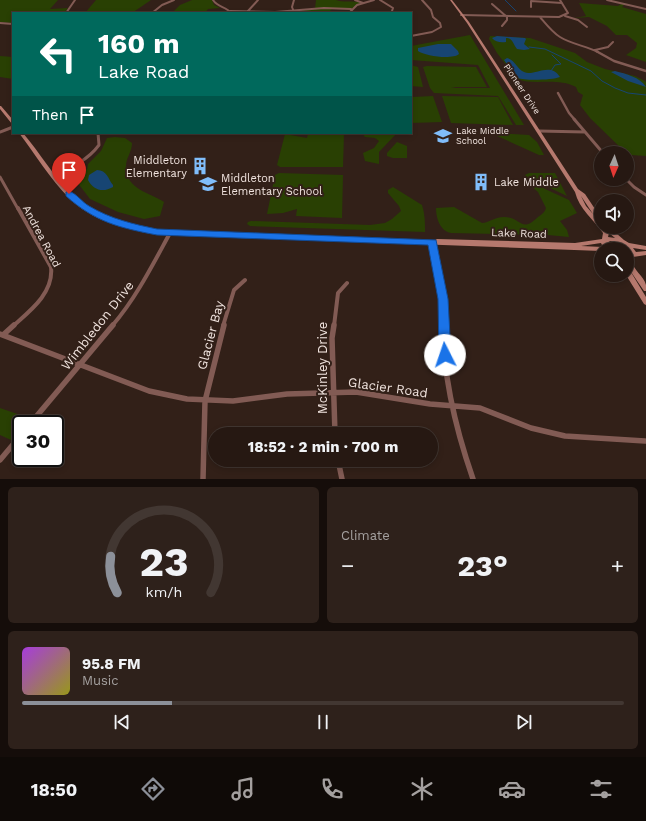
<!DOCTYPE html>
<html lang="en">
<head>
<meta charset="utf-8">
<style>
  :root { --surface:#261812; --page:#2e211b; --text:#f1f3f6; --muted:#a4a09f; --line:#423732; --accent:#8c9099 }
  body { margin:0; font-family:"Work Sans",sans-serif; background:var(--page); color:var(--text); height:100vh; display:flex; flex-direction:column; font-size:15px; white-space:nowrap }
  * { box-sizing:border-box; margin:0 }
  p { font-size:13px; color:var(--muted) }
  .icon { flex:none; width:22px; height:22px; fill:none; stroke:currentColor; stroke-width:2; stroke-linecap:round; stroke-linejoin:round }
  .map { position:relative; height:479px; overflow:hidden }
  .panel { display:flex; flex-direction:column; gap:8px; padding:8px; background:#150d0a; flex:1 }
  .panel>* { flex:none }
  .banner { position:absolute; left:12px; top:12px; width:400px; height:122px; border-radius:0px; box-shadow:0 2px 6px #0003,0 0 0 1px var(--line); background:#00695c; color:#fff; overflow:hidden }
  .needle { width:26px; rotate:183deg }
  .tools { position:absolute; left:594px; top:146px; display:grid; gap:8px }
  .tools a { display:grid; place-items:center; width:40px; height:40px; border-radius:50%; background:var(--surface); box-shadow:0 2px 6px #0003,0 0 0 1px var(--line); font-size:20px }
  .speed { position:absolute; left:12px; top:415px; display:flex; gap:8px; font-size:20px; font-weight:700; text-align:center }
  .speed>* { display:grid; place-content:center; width:52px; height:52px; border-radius:50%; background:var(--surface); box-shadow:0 2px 6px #0003,0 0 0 1px var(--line); line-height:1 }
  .speed .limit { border:2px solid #111; border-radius:6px; background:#fff; color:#111 }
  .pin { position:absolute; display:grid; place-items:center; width:34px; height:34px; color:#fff; margin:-41px -17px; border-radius:50% 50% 50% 0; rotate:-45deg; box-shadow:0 0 4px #0007 }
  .pin .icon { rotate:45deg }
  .me { position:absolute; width:44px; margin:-22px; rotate:356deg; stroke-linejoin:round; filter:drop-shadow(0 0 3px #0008) }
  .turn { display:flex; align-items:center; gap:14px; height:84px; padding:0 20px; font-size:18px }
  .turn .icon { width:52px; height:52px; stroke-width:2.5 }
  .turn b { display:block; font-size:28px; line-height:34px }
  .then { display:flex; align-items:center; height:38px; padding:0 20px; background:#0003; gap:8px; font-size:15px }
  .big { font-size:30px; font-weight:700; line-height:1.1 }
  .panel .widget { flex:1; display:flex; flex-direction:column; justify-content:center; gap:6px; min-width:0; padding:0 14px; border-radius:6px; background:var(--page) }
  .panel .dial { align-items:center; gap:0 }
  .dial svg { height:104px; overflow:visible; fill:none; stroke:var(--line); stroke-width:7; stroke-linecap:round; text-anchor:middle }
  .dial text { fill:var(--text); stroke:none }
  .song { display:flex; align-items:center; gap:12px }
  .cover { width:48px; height:48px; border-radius:6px; background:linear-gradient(135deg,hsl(280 70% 55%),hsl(60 70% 35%)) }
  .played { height:4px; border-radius:2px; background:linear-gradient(90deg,var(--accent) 25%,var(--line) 25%) }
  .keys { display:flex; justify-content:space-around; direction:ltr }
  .heat { display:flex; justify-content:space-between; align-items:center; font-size:22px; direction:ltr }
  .panel .tiles { flex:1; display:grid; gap:8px; grid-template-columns:1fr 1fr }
  .widget:last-child { grid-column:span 2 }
  .trip { position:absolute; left:208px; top:427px; width:230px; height:40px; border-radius:20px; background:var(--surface); box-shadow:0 2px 6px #0003,0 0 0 1px var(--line); font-weight:700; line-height:40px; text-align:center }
  .menu { display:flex; height:64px; justify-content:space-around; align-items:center; background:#0f0a07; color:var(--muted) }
  .menu .icon { width:28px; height:28px }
  .menu .on { color:var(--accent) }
  .menu b { font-size:18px; color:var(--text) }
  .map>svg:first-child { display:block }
  .green { fill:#294003 }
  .water { fill:#174573 }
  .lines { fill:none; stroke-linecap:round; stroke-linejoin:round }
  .stream { stroke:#174573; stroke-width:1 }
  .street-far4 { stroke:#825b54; stroke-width:2 }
  .street-far3 { stroke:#825b54; stroke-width:2.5 }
  .street-far2 { stroke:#825b54; stroke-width:3 }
  .street-far1 { stroke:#825b54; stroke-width:4 }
  .street { stroke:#825b54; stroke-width:5.5 }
  .secondary { fill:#b6796e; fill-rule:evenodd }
  .route { fill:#1a73e8; stroke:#114b97 }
  .labels { text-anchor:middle; stroke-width:4; stroke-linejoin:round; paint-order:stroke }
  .far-street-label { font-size:9px; fill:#f0e3de; stroke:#322018 }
  .far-poi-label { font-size:9px; fill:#f0e3de; stroke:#322018; text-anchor:start }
  .poi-label { font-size:11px; fill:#f0e3de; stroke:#322018; text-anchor:start }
  .street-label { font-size:11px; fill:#f0e3de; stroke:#322018 }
  .near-street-label { font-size:13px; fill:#f0e3de; stroke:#322018 }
</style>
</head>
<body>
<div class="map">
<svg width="646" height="479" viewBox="0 0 646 479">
  <rect width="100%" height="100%" fill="#322018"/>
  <path class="green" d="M0,0H58L50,9L68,8L64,13H13V23L0,22Z
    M96,0H151L132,13H85Z
    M192,0H212L214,5L220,8L208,9L205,13H172L180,5Z
    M316,0H336C342,3 353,0 363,3L351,9L333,8L328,13H294L293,12L315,9Z
    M579,3L618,6L623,3H626L622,7L646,14V62L626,55L636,48L637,43L627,35H616L607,26L589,17L574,18L586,16Z
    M470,35L524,125H516L498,96L434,93L430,88L423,67L427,66L476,67L487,87H456L451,88H490L478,65L411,60V46Z
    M490,36L530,38L575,53L587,62L605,69L635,76L645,81L646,82V156L631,155L625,152L590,118L580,105L583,95L578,92L576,87C557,77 534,86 517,79L497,53L489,39Z
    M0,56L13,57V79L0,77Z
    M411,65L418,67L423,87L411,86Z
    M411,95L413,97L433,96L442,122L411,123Z
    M442,96L498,97L513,125L451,123Z
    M362,133H397L379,152V164L365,161L363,153L374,148L379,141L375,138L365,137Z
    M496,133L529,135L537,142L544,155H539L495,135Z
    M285,134L307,138L308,134H344L343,167H280L277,165Z
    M115,137L125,138L132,143C132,152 126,158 126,166C125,189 150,193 164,202L160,216L144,219L118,212L90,199L77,182L80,173L87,169L88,164L101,151L107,138Z
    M397,142L407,146V158H393L387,156V153Z
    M279,173L343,175L342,218L296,216L297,209L283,213L267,214L275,175Z
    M529,173H555L567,196L527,177L525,175Z
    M532,183L569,200L577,213L560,221L567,230L569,237L548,235L451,233C440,231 436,218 436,208L454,207L482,223C489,223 494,217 504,217C522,217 520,234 538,217C542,214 545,212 546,208L538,192L530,185Z
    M393,187L422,205C425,214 425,223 425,232L250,226L247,224L248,222L251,221L370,225L385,223L392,219L401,211L399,206L388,193V190Z
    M0,408L29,418L25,424H21V428L14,435L15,436L11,440L0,435Z"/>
  <path class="water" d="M497,36L525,38L526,39L524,44L530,49L524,50L517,49C513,44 513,38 506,38V42C501,43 495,42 492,38Z
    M438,44H451L458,51L459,54C452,60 425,56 418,51V48Z
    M507,58C515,60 517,69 524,72C534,77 550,61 560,77C553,80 524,81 518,78C512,74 508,65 504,60Z
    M615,71C626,74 640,77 646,87L628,81L611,72Z
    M97,170C107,170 108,179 113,185V187C103,193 93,190 88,180L89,175Z"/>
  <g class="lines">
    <path class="stream" d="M505,0L516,11
      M529,47L545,49L591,71L602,81L615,88L628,93L646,95
      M551,71L555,65L561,64L552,55"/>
    <path class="street-far4" d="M213,0C218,8 226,6 231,13
      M294,0L292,7L294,12
      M355,0L363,3
      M380,0L393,8L392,11
      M607,0L646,9
      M492,4L507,17V20L502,26
      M531,7V1L562,3
      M230,11L275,12L324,8L351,9
      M248,11L258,0
      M66,13L75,0
      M152,13L162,5L174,0
      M349,13L357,5L374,0
      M461,15L559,17L568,13L560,0
      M565,16L578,20L587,27
      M540,17C546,24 552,32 560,37C571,44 586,46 598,52
      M0,23L13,24
      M411,36L432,32L441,27L440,23L433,17L431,10L422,0
      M595,50L608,47L613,42"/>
    <path class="street-far3" d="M596,51L614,61L646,71
      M558,93L569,113L575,120"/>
    <path class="street-far2" d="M574,119L603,153
      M539,131L585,132
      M0,132L13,127
      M54,175C71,168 88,160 99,145L98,133
      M0,177L18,209
      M626,179L634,187L646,195"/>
    <path class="street-far1" d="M432,242L443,299V326
      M13,326C30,311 54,293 51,267L18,208
      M112,326C136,298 152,266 170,233
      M223,326L234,290L245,280
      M334,326L338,293L347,283"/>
    <path class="street" d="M334,325L332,338L335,434
      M443,325C443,377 456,430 473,479
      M0,334L149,391L187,399L233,401L287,394L356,392L430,404L480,408L531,428L565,436L645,441
      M3,335L14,325
      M30,424L113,325
      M0,460L21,435
      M338,460L342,479
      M203,479L205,401L224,325"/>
    <path class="secondary" d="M450,0H452L469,22L578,189L585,194L601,218V227H609L624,240L629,243L646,246V250L633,248L636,252L646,251V255L633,257C629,268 644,275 646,285C646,287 646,289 646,291H644L627,266V257L630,252C625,245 619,242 610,241L607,244L609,249H601V251L177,235C140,232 97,226 69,198C50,179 35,154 19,133H23C40,153 54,177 72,195C99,223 140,228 177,231L434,241L437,239L575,243L602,239L603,233C594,220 579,209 575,192L467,23ZM581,196L593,214L586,206ZM608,232L615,238L608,237L609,233ZM601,243L603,247L581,246Z
      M0,106H1L13,120V124H12L0,109Z
      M627,269H629L646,297V305L644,304L626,275Z"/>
  </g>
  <path class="route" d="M69,191C77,194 82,202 89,206C111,219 133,224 157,229L436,240L448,299L451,355L449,359L445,360L441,359L439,355L438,299L428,245L157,235C120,228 95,222 66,196V192Z"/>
  <defs>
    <g id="school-bare" transform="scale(1.38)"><path d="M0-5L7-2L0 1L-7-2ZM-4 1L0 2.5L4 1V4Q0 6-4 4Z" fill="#80bdfa" stroke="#322018" stroke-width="2.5" paint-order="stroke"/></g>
    <g id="building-bare" transform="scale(1.38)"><path d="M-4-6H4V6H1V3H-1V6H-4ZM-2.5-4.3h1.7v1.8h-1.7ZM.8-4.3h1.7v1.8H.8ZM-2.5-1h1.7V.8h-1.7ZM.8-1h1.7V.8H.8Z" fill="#80bdfa" stroke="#322018" stroke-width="2.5" paint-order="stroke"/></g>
  </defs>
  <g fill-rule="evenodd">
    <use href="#school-bare" x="443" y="136"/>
    <use href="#building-bare" x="200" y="166"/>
    <use href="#building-bare" x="481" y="182"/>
    <use href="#school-bare" x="208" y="184"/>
  </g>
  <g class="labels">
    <g class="far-street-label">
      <text transform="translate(522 89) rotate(56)" y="3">Pioneer Drive</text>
    </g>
    <g class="far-poi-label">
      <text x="456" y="134">Lake Middle<tspan x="456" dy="10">School</tspan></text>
    </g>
    <g class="poi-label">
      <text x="187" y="164" text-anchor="end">Middleton<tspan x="187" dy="13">Elementary</tspan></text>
      <text x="221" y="182">Middleton<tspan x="221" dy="13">Elementary School</tspan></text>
      <text x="494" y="186">Lake Middle</text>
    </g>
    <g class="street-label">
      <text transform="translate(519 233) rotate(2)" y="4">Lake Road</text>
      <text transform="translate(42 236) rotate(62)" y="4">Andrea Road</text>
    </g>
    <g class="near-street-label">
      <text transform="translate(97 325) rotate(-52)" y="5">Wimbledon Drive</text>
      <text transform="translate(210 335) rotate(-75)" y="5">Glacier Bay</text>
      <text transform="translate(322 368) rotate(-90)" y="5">McKinley Drive</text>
      <text transform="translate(388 387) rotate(8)" y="5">Glacier Road</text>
    </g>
  </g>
</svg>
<div class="tools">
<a><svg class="needle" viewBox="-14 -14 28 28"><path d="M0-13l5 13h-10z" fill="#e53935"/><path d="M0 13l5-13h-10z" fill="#a4a09f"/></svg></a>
<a><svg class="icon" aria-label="sound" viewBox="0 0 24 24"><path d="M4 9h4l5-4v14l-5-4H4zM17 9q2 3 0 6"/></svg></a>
<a><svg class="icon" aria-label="search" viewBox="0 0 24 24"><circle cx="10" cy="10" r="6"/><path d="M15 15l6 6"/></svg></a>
</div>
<div class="speed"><div class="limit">30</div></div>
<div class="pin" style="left:69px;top:194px;background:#d93025"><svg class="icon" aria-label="arrive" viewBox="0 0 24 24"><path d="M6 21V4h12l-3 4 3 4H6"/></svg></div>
<svg class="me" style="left:445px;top:355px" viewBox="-20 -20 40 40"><circle r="19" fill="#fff"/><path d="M0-13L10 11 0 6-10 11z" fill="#1a73e8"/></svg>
<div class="trip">18:52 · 2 min · 700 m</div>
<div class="banner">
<div class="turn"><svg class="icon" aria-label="left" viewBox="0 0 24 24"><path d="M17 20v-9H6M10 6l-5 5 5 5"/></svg><div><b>160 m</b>Lake Road</div></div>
<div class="then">Then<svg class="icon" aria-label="arrive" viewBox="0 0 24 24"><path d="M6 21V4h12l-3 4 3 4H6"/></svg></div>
</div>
</div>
<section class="panel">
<div class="tiles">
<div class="widget dial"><svg viewBox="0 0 100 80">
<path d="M14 69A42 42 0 1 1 86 69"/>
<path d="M14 69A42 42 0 0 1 9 41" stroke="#8c9099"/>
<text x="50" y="56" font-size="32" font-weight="700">23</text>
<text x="50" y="72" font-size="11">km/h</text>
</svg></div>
<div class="widget"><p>Climate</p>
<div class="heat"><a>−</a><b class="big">23°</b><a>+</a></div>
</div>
<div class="widget">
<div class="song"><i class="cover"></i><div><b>95.8 FM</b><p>Music</p></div></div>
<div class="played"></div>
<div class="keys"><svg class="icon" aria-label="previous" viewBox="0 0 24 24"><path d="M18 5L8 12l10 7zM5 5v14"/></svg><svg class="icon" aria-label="pause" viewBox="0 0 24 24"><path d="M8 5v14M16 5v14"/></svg><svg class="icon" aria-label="next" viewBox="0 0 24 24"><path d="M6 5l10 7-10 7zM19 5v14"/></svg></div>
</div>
</div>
</section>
<nav class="menu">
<b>18:50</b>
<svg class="icon on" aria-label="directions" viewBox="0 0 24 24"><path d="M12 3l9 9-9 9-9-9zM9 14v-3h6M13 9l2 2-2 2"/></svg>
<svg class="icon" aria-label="music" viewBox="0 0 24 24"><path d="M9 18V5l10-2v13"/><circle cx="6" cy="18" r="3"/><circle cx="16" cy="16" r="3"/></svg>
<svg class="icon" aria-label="phone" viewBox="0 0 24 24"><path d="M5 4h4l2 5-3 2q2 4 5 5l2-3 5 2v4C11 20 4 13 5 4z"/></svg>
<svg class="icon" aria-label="climate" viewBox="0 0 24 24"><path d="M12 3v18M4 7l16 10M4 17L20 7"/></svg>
<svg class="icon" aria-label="car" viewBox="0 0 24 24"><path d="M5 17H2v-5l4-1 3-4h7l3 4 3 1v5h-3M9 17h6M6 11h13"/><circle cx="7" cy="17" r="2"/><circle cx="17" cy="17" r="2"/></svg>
<svg class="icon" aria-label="filters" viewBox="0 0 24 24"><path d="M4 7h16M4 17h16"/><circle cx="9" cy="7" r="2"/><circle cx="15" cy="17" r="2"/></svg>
</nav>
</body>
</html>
